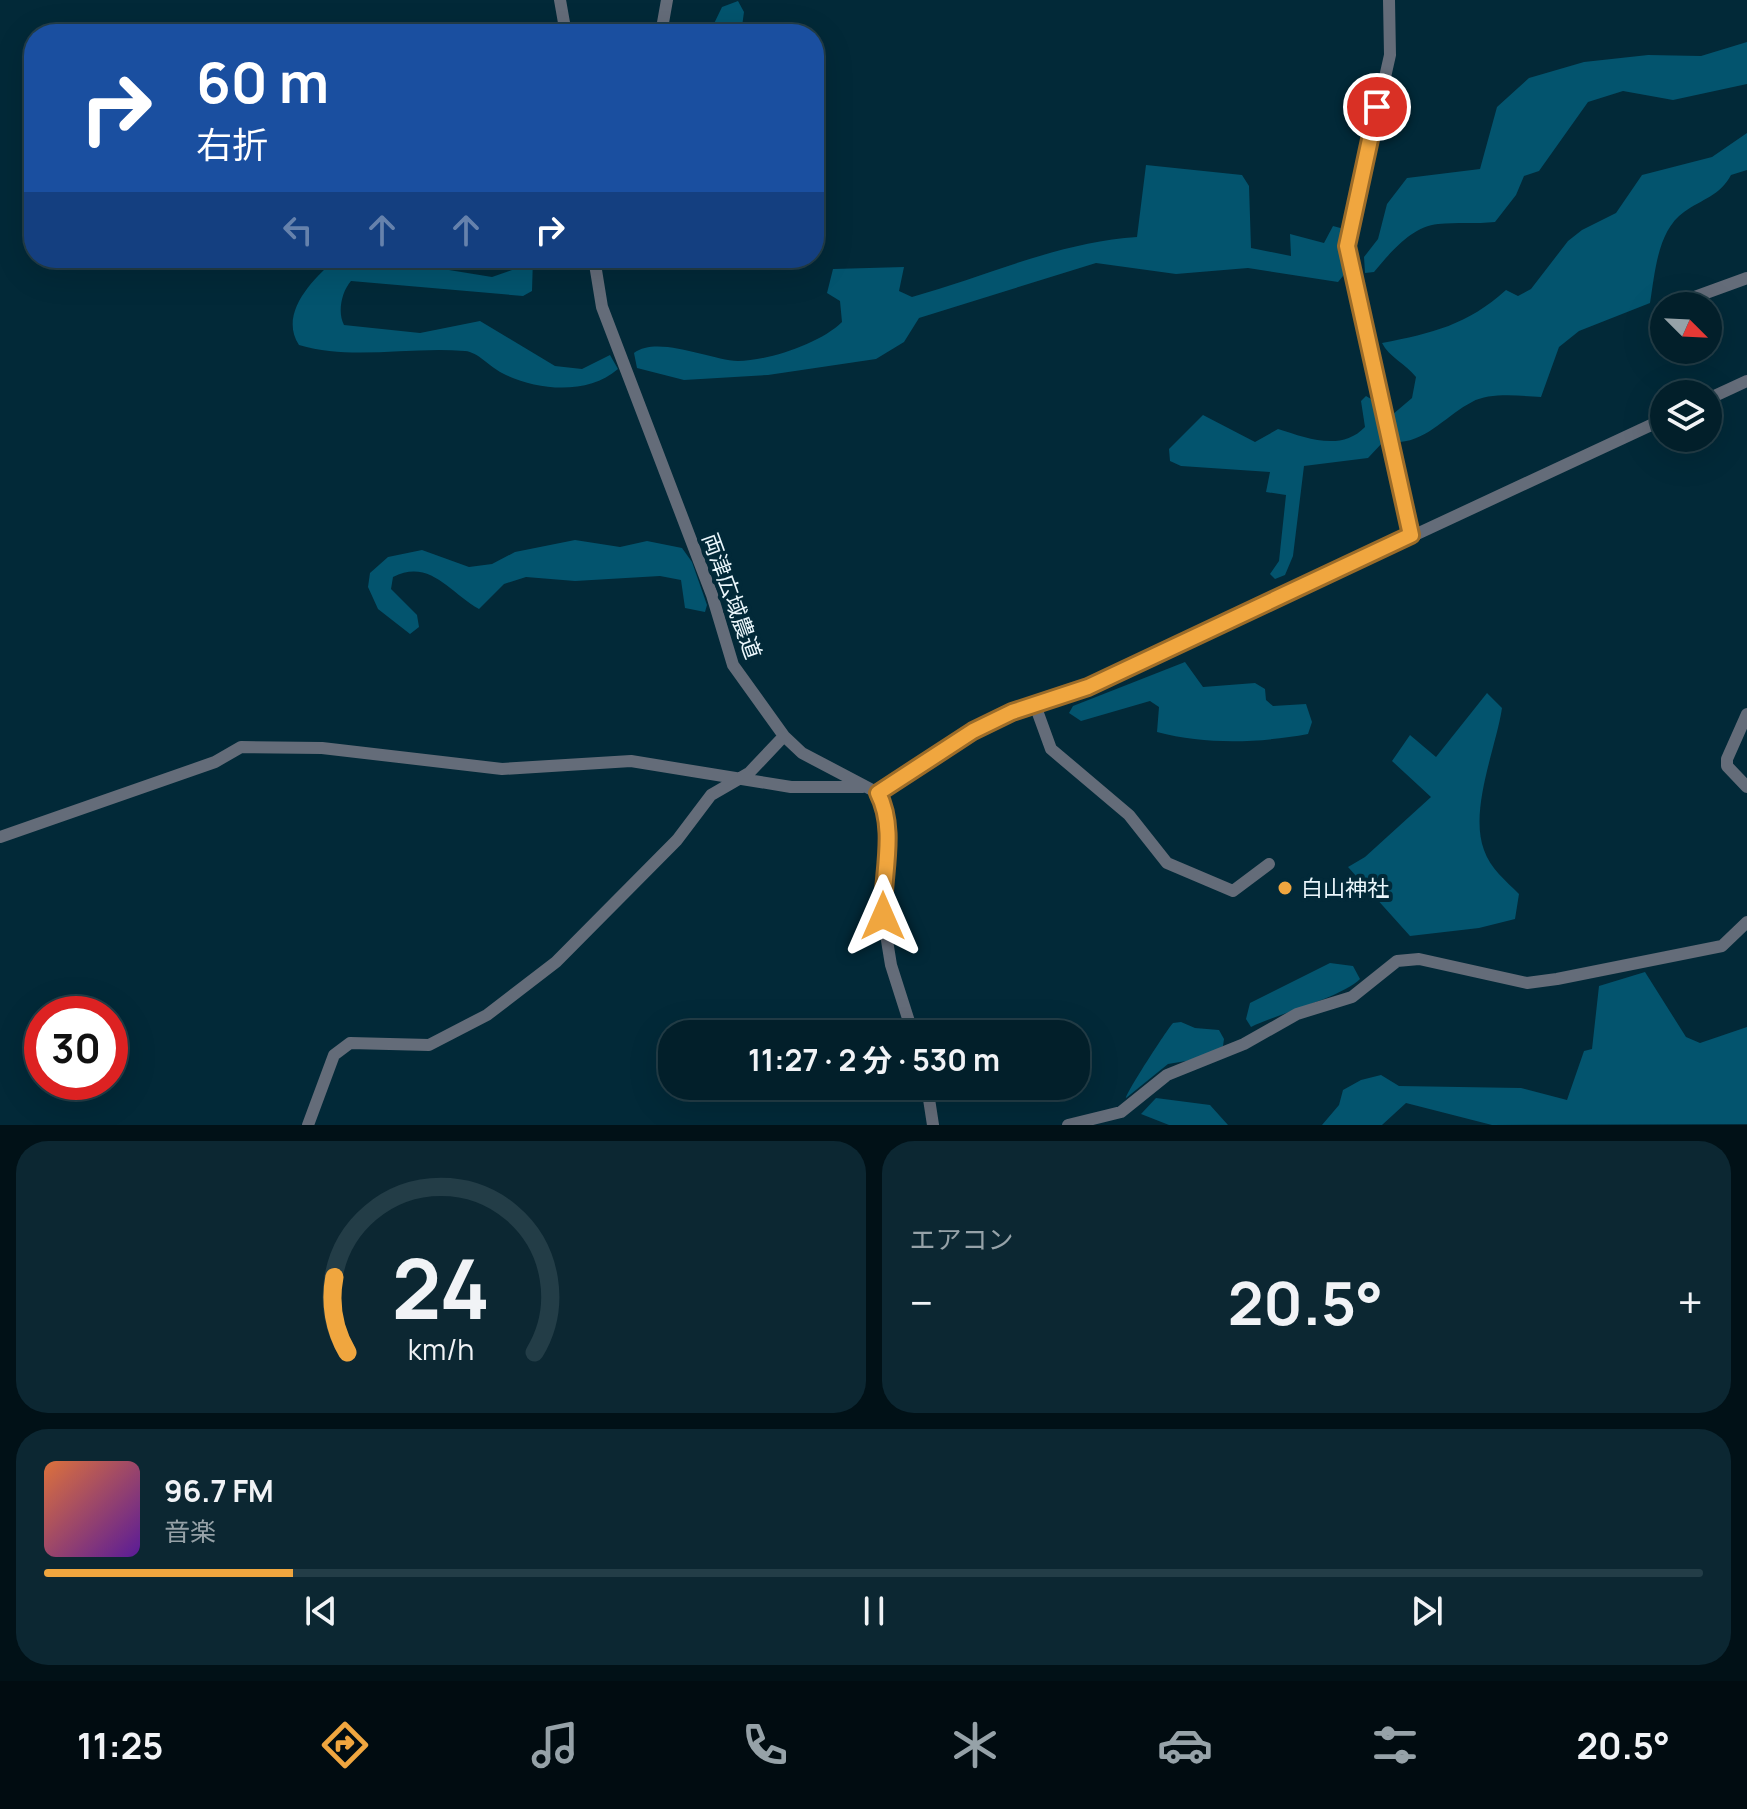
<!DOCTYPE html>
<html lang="ja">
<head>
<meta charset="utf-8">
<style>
  :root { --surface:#021f2a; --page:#0c2732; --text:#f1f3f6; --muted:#96a2a8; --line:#233d47; --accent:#f0a63f }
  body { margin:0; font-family:Manrope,"Noto Sans JP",sans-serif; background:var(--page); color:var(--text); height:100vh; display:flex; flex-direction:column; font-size:30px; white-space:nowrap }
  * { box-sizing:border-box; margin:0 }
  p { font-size:26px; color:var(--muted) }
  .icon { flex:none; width:44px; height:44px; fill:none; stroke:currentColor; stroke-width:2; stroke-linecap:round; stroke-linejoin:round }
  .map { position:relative; height:1125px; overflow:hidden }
  .side { display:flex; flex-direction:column; gap:16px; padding:16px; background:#011117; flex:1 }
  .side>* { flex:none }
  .hud { position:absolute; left:24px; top:24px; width:800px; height:244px; border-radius:32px; box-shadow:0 8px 32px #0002,0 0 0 2px var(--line); background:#1a4fa0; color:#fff; overflow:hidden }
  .needle { width:52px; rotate:114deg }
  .controls { position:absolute; left:1650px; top:292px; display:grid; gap:16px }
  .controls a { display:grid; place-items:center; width:72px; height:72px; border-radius:50%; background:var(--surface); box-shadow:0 8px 32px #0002,0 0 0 2px var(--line); font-size:40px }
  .speed { position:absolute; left:24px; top:996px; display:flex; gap:16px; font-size:40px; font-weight:700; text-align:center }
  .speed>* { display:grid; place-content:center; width:104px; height:104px; border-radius:50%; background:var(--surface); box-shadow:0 8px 32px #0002,0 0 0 2px var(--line); line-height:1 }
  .speed .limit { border:12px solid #d22; background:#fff; color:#111 }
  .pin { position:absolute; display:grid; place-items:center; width:68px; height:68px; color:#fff; margin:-34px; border:4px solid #fff; border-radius:50%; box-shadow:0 2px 8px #0007 }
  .me { position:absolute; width:88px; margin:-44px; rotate:0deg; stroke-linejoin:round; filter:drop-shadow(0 0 6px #0008) }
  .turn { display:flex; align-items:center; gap:28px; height:168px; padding:0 40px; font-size:36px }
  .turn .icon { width:104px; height:104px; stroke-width:2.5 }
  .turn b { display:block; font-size:56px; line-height:68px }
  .lanes { display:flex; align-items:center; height:76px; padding:0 40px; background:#0003; justify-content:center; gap:40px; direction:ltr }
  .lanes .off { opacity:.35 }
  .big { font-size:60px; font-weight:700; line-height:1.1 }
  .side .card { flex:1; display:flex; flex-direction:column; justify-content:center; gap:12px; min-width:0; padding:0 28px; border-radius:32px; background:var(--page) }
  .side .dial { align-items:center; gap:0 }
  .dial svg { height:208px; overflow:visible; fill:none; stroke:var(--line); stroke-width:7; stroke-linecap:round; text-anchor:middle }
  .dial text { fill:var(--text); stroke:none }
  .song { display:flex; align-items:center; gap:24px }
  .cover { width:96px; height:96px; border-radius:12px; background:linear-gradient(135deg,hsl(20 70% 55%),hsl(270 70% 35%)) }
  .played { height:8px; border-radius:4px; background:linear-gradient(90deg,var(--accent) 15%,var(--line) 15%) }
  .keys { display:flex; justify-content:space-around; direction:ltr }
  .heat { display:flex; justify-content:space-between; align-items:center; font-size:44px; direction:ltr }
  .side .tiles { flex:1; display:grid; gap:16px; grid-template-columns:1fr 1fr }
  .card:last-child { grid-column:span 2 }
  .trip { position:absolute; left:658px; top:1020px; width:432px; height:80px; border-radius:32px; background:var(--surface); box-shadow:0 8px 32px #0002,0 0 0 2px var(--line); font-weight:700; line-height:80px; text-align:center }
  .menu { display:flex; height:128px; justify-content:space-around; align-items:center; background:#010c11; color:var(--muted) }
  .menu .icon { width:56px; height:56px }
  .menu .active { color:var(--accent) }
  .menu b { font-size:36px; color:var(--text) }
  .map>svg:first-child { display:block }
  .green { fill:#03546e }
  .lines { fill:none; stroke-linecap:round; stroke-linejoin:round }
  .minor { stroke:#646c79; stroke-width:12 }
  .route-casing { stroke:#9c6c29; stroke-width:20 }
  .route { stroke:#f0a63f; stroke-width:14 }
  .poi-dot { fill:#f0a63f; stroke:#022938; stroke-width:3 }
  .labels { text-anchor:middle; stroke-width:8; stroke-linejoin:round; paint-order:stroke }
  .street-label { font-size:22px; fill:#ebf7fc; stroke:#022938 }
  .poi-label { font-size:22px; fill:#ebf7fc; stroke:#022938; text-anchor:start }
</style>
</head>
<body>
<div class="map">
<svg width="1747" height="1125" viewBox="0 0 1747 1125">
  <rect width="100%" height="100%" fill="#022938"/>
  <path class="green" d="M738,1L744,12L741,34H709L722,7Z
    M1747,42V84L1673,100L1623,91L1588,102L1539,171L1524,176L1516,195L1495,222C1476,224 1457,222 1438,224C1412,226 1390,253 1374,272L1365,273L1364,257L1378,239L1387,204L1407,178L1480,169L1497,107L1529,78L1584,62L1648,55L1701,56Z
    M1747,133V170L1731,175C1720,196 1702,199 1684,212C1657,231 1655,274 1650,303L1579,331L1559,347L1541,397C1521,396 1490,392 1472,402C1448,414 1428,440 1400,442L1392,415L1412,398L1416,377C1406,364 1389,357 1382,343C1433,333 1467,325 1506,290L1518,296L1531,289L1568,241L1582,230L1616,213L1642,175L1712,157Z
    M1146,165L1242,175L1249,186L1251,248L1291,256L1290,234L1324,243L1333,226L1344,229L1343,276L1338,282L1248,268L1176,274L1096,263L919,318L904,342L876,359L768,375L684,380L637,368L634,353C658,335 710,360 738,361C768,361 821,343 842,322L840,301L827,293L833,269L904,267L899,291L912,297C987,276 1059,242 1137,237Z
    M337,258H375L492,277L512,270L519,258H533L532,291L523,296L351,281C342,291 337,312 344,325L420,333L480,321L555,366L582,369L610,355L618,369C587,396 535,390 502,373C490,367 478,352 465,351C409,346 353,361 299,345C278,313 314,278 337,258Z
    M1366,396L1371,399L1384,441L1368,458L1304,466L1293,556L1285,575L1275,579L1270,574L1279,561L1286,495L1266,492L1270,472L1181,466L1170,461L1169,449L1203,415L1255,442L1278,429C1307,438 1341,452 1365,427L1361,401Z
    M575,540L620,547L647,541L682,548L692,562L707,605L705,612L685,608L681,580L660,576L575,581L526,577L504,584L479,609C450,593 430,558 393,577L391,589L417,615L419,627L410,634L378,609L368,587L370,573L388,557L422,550L469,567L492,564L515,552Z
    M1185,662L1203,687L1255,683L1265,689L1266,700L1273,706L1306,704L1312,722L1308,734C1259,743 1206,745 1157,732L1159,707L1150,701L1081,721L1069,713L1073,706Z
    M1487,693L1502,708C1496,748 1469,810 1484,850C1490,868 1506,881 1519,894L1515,919L1479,928L1410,936L1348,867L1365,857L1431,797L1392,761L1410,735L1436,757Z
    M1330,963L1353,966L1360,979C1344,996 1278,1014 1251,1027L1246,1019L1250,1003Z
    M1645,972L1686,1037L1700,1043L1747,1027V1124L1492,1125L1406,1103L1382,1125H1322L1339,1105L1343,1090L1361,1080L1381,1075L1399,1086L1521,1088L1567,1100L1584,1051L1592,1049L1599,986Z
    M1181,1022L1195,1028L1219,1030L1224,1039L1223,1046L1204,1058L1168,1064L1126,1098C1126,1093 1166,1031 1173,1023Z
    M1156,1098L1210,1105L1228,1125H1169L1141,1114Z"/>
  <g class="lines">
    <path class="minor" d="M560,0L566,34
      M1389,0L1390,55L1347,246L1411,535
      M661,34L667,0
      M594,258L602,307L712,595L733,665L784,736L802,753L878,793L887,810L883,916L891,965L913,1034
      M1670,306L1747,278
      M1708,399L1747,381
      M1035,705L1051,749L1129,815L1167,863L1233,891L1269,864
      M1747,714L1727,759V766L1747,787
      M878,793L973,731L1012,712L1088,687L1664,419
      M0,837L215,762L241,747L322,748L502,769L631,761L791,787H863
      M927,1086L933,1125
      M308,1125L334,1055L350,1043L429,1045L487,1015L556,962L677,840L711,795L749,773L784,736
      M1068,1125L1121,1112L1167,1075L1244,1044L1297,1014L1352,997L1397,961L1419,959L1527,983L1557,979L1722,946L1747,922"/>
  </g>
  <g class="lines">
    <g class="route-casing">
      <path id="route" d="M883,916C882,875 897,830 878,793L973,731L1012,712L1088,687L1411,535L1347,246L1377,107"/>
    </g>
    <use href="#route" class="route"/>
  </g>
  <circle class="poi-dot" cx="1285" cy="888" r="8"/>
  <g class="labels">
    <g class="street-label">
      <text transform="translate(732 596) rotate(70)" y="8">両津広域農道</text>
    </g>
    <g class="poi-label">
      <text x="1301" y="896">白山神社</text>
    </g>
  </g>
</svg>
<div class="controls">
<a><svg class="needle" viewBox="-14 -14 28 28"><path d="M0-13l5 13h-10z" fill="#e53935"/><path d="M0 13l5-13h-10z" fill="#96a2a8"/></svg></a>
<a><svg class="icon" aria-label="layers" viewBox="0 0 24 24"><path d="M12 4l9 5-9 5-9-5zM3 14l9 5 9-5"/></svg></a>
</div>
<div class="speed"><div class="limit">30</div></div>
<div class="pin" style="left:1377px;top:107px;background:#d93025"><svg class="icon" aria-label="arrive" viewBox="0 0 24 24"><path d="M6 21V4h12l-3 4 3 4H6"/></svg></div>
<svg class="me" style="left:883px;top:916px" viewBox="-20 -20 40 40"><path d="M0-17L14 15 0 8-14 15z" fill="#f0a63f" stroke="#fff" stroke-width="4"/></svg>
<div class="trip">11:27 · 2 分 · 530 m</div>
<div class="hud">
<div class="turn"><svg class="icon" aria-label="right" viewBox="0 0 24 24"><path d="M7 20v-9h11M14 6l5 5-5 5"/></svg><div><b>60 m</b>右折</div></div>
<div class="lanes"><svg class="icon off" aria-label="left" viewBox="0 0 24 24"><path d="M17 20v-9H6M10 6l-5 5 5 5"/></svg><svg class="icon off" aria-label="ahead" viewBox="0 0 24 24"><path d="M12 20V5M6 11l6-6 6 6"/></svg><svg class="icon off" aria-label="ahead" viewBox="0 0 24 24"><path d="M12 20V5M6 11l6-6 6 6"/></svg><svg class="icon" aria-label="right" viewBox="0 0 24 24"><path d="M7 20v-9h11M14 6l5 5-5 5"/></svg></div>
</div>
</div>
<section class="side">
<div class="tiles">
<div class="card dial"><svg viewBox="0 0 100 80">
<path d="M14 69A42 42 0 1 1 86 69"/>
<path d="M14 69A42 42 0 0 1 9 40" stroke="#f0a63f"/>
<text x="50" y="56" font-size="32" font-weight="700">24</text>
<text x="50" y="72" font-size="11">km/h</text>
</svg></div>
<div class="card"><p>エアコン</p>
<div class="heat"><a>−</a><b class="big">20.5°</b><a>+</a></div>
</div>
<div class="card">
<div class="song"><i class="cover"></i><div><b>96.7 FM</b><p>音楽</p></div></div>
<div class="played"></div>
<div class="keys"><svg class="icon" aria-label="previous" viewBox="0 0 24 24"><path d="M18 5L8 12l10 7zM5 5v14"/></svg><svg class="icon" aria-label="pause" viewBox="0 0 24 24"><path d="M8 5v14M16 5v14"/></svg><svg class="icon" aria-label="next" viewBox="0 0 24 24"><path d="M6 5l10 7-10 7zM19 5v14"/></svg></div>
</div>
</div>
</section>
<nav class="menu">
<b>11:25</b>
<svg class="icon active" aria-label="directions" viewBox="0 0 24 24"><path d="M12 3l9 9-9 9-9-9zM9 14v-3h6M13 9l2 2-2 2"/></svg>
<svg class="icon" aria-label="music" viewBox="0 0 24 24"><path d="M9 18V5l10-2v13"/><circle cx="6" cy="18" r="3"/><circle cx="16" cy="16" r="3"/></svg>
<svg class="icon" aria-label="phone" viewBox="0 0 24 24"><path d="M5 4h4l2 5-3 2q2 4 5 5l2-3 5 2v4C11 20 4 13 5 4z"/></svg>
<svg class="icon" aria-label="climate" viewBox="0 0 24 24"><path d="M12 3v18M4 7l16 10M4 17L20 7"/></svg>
<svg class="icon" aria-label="car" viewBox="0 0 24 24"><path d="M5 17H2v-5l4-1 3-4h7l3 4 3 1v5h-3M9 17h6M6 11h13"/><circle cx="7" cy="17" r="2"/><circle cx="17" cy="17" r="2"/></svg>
<svg class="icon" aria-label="filters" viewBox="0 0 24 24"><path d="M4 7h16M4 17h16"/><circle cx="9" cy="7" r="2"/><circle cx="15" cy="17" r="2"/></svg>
<b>20.5°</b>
</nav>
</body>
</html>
